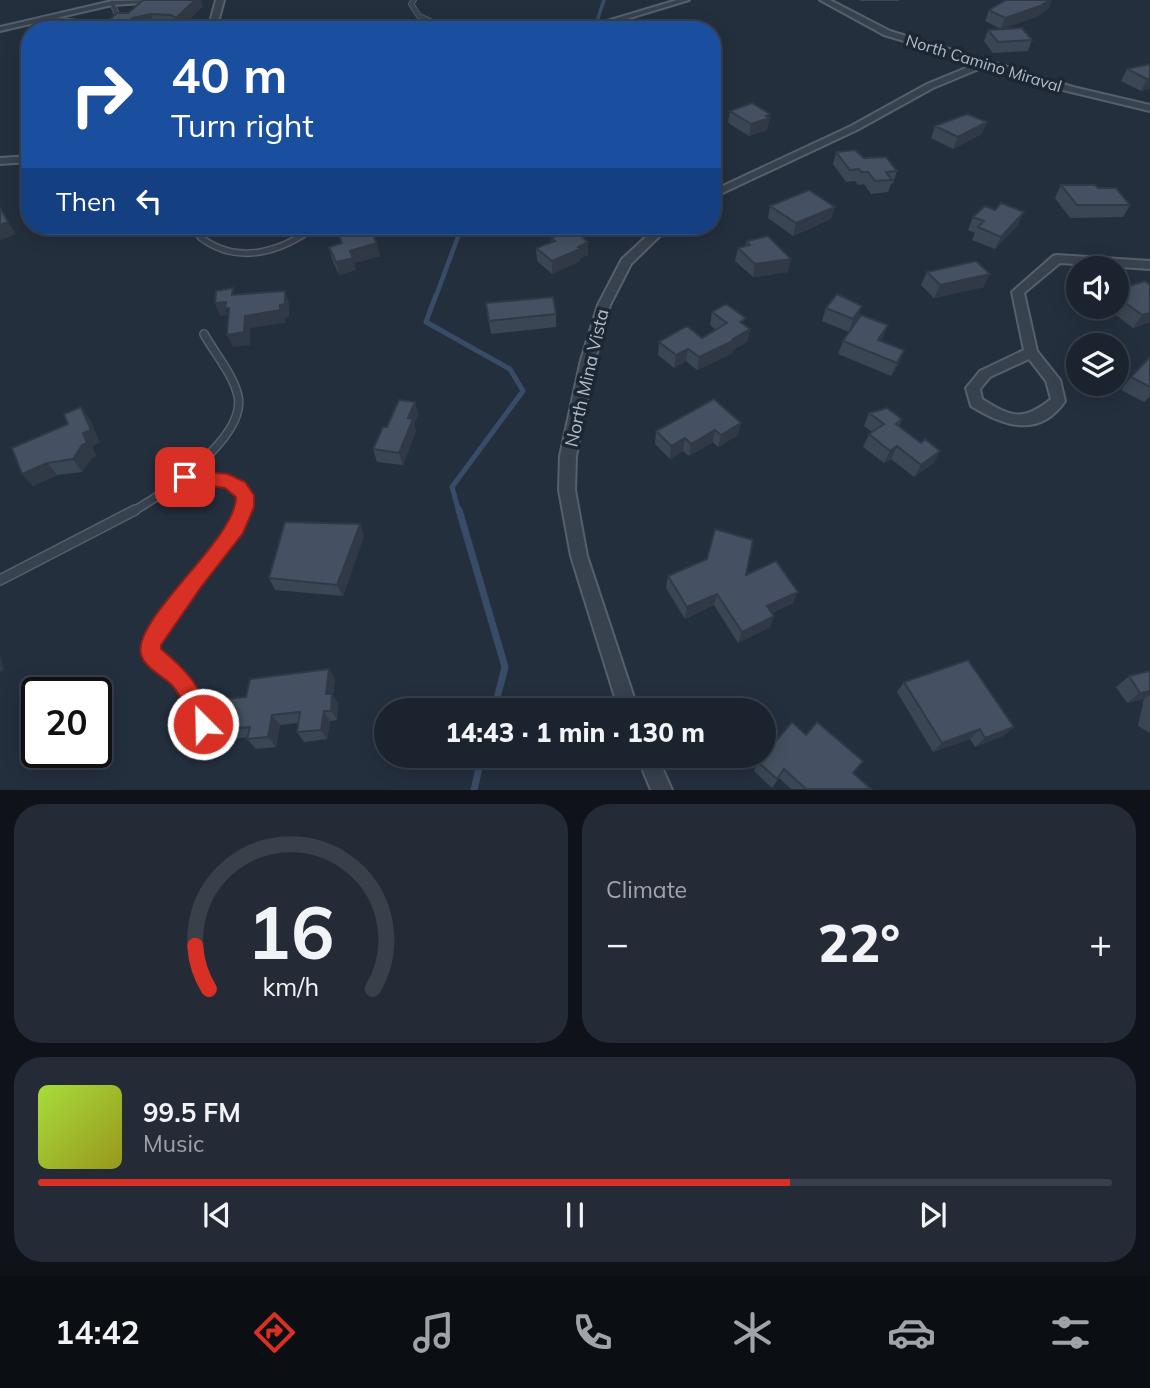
<!DOCTYPE html>
<html lang="en">
<head>
<meta charset="utf-8">
<style>
  :root { --surface:#1b232e; --page:#242b36; --text:#f1f3f6; --muted:#a0a4aa; --line:#39404a; --accent:#d93025 }
  body { margin:0; font-family:Mulish,sans-serif; background:var(--page); color:var(--text); height:100vh; display:flex; flex-direction:column; font-size:26px; white-space:nowrap }
  * { box-sizing:border-box; margin:0 }
  p { font-size:23px; color:var(--muted) }
  .icon { flex:none; width:38px; height:38px; fill:none; stroke:currentColor; stroke-width:2; stroke-linecap:round; stroke-linejoin:round }
  .map { position:relative; height:790px; overflow:hidden }
  .panel { display:flex; flex-direction:column; gap:14px; padding:14px; background:#0f1319; flex:1 }
  .panel>* { flex:none }
  .top-card { position:absolute; left:21px; top:21px; width:700px; height:214px; border-radius:28px; box-shadow:0 4px 18px #0003,0 0 0 2px var(--line); background:#1a4fa0; color:#fff; overflow:hidden }
  .controls { position:absolute; left:1066px; top:256px; display:grid; gap:14px }
  .controls a { display:grid; place-items:center; width:63px; height:63px; border-radius:50%; background:var(--surface); box-shadow:0 4px 18px #0003,0 0 0 2px var(--line); font-size:35px }
  .speed { position:absolute; left:21px; top:677px; display:flex; gap:14px; font-size:35px; font-weight:700; text-align:center }
  .speed>* { display:grid; place-content:center; width:91px; height:91px; border-radius:50%; background:var(--surface); box-shadow:0 4px 18px #0003,0 0 0 2px var(--line); line-height:1 }
  .speed .limit { border:4px solid #111; border-radius:10px; background:#fff; color:#111 }
  .pin { position:absolute; display:grid; place-items:center; width:60px; height:60px; color:#fff; margin:-30px; border-radius:14px; box-shadow:0 4px 10px #0006 }
  .me { position:absolute; width:77px; margin:-38px; rotate:337deg; stroke-linejoin:round; filter:drop-shadow(0 0 5px #0008) }
  .turn { display:flex; align-items:center; gap:24px; height:147px; padding:0 35px; font-size:32px }
  .turn .icon { width:91px; height:91px; stroke-width:2.5 }
  .turn b { display:block; font-size:49px; line-height:60px }
  .then { display:flex; align-items:center; height:66px; padding:0 35px; background:#0003; gap:14px; font-size:26px }
  .big { font-size:52px; font-weight:800; line-height:1.1 }
  .panel .card { flex:1; display:flex; flex-direction:column; justify-content:center; gap:10px; min-width:0; padding:0 24px; border-radius:28px; background:var(--page) }
  .panel .dial { align-items:center; gap:0 }
  .dial svg { height:182px; overflow:visible; fill:none; stroke:var(--line); stroke-width:7; stroke-linecap:round; text-anchor:middle }
  .dial text { fill:var(--text); stroke:none }
  .song { display:flex; align-items:center; gap:21px }
  .cover { width:84px; height:84px; border-radius:10px; background:linear-gradient(135deg,hsl(80 70% 55%),hsl(60 70% 35%)) }
  .played { height:7px; border-radius:4px; background:linear-gradient(90deg,var(--accent) 70%,var(--line) 70%) }
  .keys { display:flex; justify-content:space-around; direction:ltr }
  .heat { display:flex; justify-content:space-between; align-items:center; font-size:38px; direction:ltr }
  .panel .tiles { flex:1; display:grid; gap:14px; grid-template-columns:1fr 1fr }
  .card:last-child { grid-column:span 2 }
  .trip { position:absolute; left:374px; top:698px; width:402px; height:70px; border-radius:35px; background:var(--surface); box-shadow:0 4px 18px #0003,0 0 0 2px var(--line); font-weight:800; line-height:70px; text-align:center }
  .tabs { display:flex; height:112px; justify-content:space-around; align-items:center; background:#0b0e12; color:var(--muted) }
  .tabs .icon { width:49px; height:49px }
  .tabs .on { color:var(--accent) }
  .tabs b { font-size:32px; color:var(--text) }
  .map>svg:first-child { display:block }
  .lines { fill:none; stroke-linecap:round; stroke-linejoin:round }
  .stream-far3 { stroke:#394c67; stroke-width:3.5 }
  .stream-far2 { stroke:#394c67; stroke-width:4.5 }
  .stream-far1 { stroke:#394c67; stroke-width:5 }
  .stream { stroke:#394c67; stroke-width:7 }
  .lane-far3-casing { stroke:#565f6c; stroke-width:6 }
  .lane-far2-casing { stroke:#565f6c; stroke-width:8 }
  .lane-far1-casing { stroke:#565f6c; stroke-width:10 }
  .lane-casing { stroke:#565f6c; stroke-width:12 }
  .street-casing { stroke:#565f6c; stroke-width:4 }
  .lane-far3 { stroke:#38414e; stroke-width:4.5 }
  .lane-far2 { stroke:#38414e; stroke-width:5 }
  .lane-far1 { stroke:#38414e; stroke-width:7 }
  .lane { stroke:#38414e; stroke-width:9 }
  .street { fill:#38414e; fill-rule:evenodd }
  .wall { fill:#3b4654 }
  .shaded-wall { fill:#303945 }
  .building { fill:#455162; stroke:#303945; stroke-width:2 }
  .route { fill:#d93025; stroke:#8d1f18; stroke-width:2 }
  .labels { text-anchor:middle; stroke-width:7; stroke-linejoin:round; paint-order:stroke }
  .far-street-label { font-size:16px; fill:#b4bcc9; stroke:#1d2633 }
  .street-label { font-size:18px; fill:#b4bcc9; stroke:#1d2633 }
</style>
</head>
<body>
<div class="map">
<svg width="1150" height="790" viewBox="0 0 1150 790">
  <rect width="100%" height="100%" fill="#242f3e"/>
  <g class="lines">
    <path class="stream-far3" d="M594,30L604,0"/>
    <path class="stream-far2" d="M436,296L462,226"/>
    <path class="stream-far1" d="M436,295L426,322L510,369L523,391L452,487L459,512"/>
    <path class="stream" d="M459,510L505,667L494,710
      M474,790L482,756"/>
    <g class="lane-far3-casing">
      <path id="lane-far3" d="M414,0L411,4L419,16L450,30
        M44,19L113,25L119,19L112,3"/>
    </g>
    <g class="lane-far2-casing">
      <path id="lane-far2" d="M201,226L200,237C238,266 281,252 316,226"/>
    </g>
    <g class="lane-far1-casing">
      <path id="lane-far1" d="M185,477C208,479 229,477 245,495L243,512
        M132,512C163,494 247,438 238,396C233,374 215,354 204,334"/>
    </g>
    <g class="lane-casing">
      <path id="lane" d="M0,580L135,510
        M203,724C190,690 178,677 151,654V643L194,580L236,527L244,510"/>
    </g>
    <g class="street-casing">
      <path id="street" d="M162,0L158,2L112,5L0,31V27L112,1Z
        M216,0H224L216,30H208Z
        M677,0H689L590,30H577Z
        M820,0H830L890,31L1073,87L1150,105V111L1067,91L986,66L933,88L857,130L712,198V191L851,126L927,84L978,63L884,35Z
        M30,156V162L0,164V158Z
        M658,226H670L631,264L610,305L595,360L576,456L575,490L587,556L638,710H619L571,556L559,490L560,456L581,360L598,305L622,259Z
        M1057,255L1150,261V269L1060,263L1024,293L1037,351L1060,380L1065,401C1039,439 1003,426 971,406L966,388L980,371L1024,350L1012,292L1053,256ZM1029,359L1046,381L1051,399C1022,422 1011,417 982,399L980,389L990,377Z
        M637,756H657L672,790H651Z"/>
    </g>
    <use href="#lane-far3" class="lane-far3"/>
    <use href="#lane-far2" class="lane-far2"/>
    <use href="#lane-far1" class="lane-far1"/>
    <use href="#lane" class="lane"/>
    <use href="#street" class="street"/>
  </g>
  <path class="wall" d="M859,0H899V1H860Z
    M203,6L180,29L174,25H155L137,30H113L109,20L128,13Z
    M1049,8L1036,17L1001,29L985,21L989,10Z
    M988,30L1032,40L1028,51L993,53L984,41Z
    M1150,64V88L1141,91L1121,81L1127,69Z
    M730,111L770,114L767,130L749,136L728,123Z
    M987,122L982,134L953,149L931,138L935,126Z
    M836,152L864,158L897,171L893,183L891,184L888,192L871,194L864,184L858,185L855,181L846,182L833,164Z
    M30,166V180L23,169Z
    M1061,185L1130,205L1123,217L1070,218L1055,198Z
    M770,206L831,219L793,236L768,218Z
    M973,217L1018,225L995,249L972,240L975,233L968,230Z
    M258,226H283L271,233Z
    M339,235L380,256L354,263L356,270L339,275L332,259L329,247L341,244Z
    M551,238L588,255L580,258V261L552,274L537,261L536,248L551,242Z
    M747,241L788,272L753,277L735,261L738,248L746,246Z
    M927,272L984,287L934,298L921,285Z
    M1150,285V322L1133,328L1104,306H1116V290Z
    M486,303L556,314V327L491,334Z
    M826,308L858,319L883,338L881,341L904,350L899,363L891,376L838,354L843,341L849,332L822,321Z
    M712,312L744,325L750,329L747,342L733,350V353L697,370L686,361L674,368L658,355L659,342L702,338L716,330L710,325Z
    M1150,357V396L1144,402L1121,390L1131,377Z
    M714,399L738,435L718,447L713,442L689,456L683,451L670,459L655,444L656,431Z
    M415,402L418,415L414,424L416,431L403,465L377,462L373,449L387,427Z
    M81,407L90,420L100,442L92,446L96,456L92,458L82,472L57,475L33,486L22,474L68,424Z
    M869,413L902,419L899,426L934,463L914,477L891,459L884,463L863,447L869,434L872,432L864,426Z
    M364,536L343,596L275,590L269,578Z
    M746,575L793,603L772,613L774,616L770,627L738,643L714,605L685,619L666,588L668,576Z
    M329,669L335,679L333,695L338,704L337,720L330,721L327,739L304,742L297,732L298,723L280,725L276,747L256,749L247,739L248,737L218,741L209,731L246,697Z
    M1150,671V733L1138,726L1144,699L1127,703L1116,687L1129,676Z
    M904,682L1014,727L1003,736L975,747L970,739L933,752L897,692Z
    M806,735L853,773L871,789H791L779,778L772,788L754,771L758,762Z"/>
  <path class="shaded-wall" d="M195,0H201L203,6L180,29L176,18Z
    M1050,0H1052L1049,8L1036,17L1001,29L1005,18Z
    M151,14L155,25L137,30H118L117,28L133,18Z
    M1147,79H1150V88L1141,91Z
    M770,114L767,130L749,136L751,124Z
    M987,122L982,134L953,149L958,137Z
    M0,207L16,234L1,240L0,238Z
    M835,207L831,219L793,236L796,223Z
    M1024,212L1018,225L995,249L1001,237Z
    M268,226H283L271,233Z
    M588,242V255L580,258V261L552,274V261Z
    M377,243L380,256L354,263L356,270L339,275L336,262L350,251Z
    M791,259L788,272L753,277L755,264Z
    M990,274L984,287L934,298L940,285Z
    M285,291L289,303V317L285,318V323L250,328V345L233,347L227,335L245,316L280,305Z
    M226,302L225,308L228,315L220,316L215,303Z
    M862,306L858,319L849,332L853,319Z
    M1150,313V322L1133,328L1142,315Z
    M888,325L883,338L873,353L878,340Z
    M750,329L747,342L733,350V353L697,370L699,357Z
    M688,349L686,361L674,368L676,355Z
    M904,350L899,363L891,376L897,363Z
    M415,402L418,415L414,424L416,431L403,465L399,453L408,418Z
    M81,407L90,420L100,442L92,446L96,456L92,458L82,472L73,459L82,445L83,433Z
    M741,423L738,435L718,447L721,435Z
    M715,430L713,442L689,456L691,444Z
    M685,438L683,451L670,459L671,446Z
    M897,446L891,459L884,463L890,451Z
    M940,451L934,463L914,477L921,465Z
    M47,463L57,475L33,486L22,474Z
    M360,524L364,536L343,596L337,585Z
    M798,592L793,603L763,618L767,606Z
    M717,594L714,605L685,619L687,607Z
    M774,616L770,627L738,643L742,632Z
    M0,656L4,670L0,672Z
    M329,669L335,679L333,695L338,704L337,720L331,711L326,694Z
    M1150,691V695L1144,699L1127,703L1140,693Z
    M324,711L330,721L327,739L321,730Z
    M272,715L280,725L276,747L268,737Z
    M1014,727L1003,736L975,747L985,738Z
    M980,729L970,739L933,752L942,743Z"/>
  <path class="building" d="M143,0H195L176,18L171,15L151,14L133,18L117,28L109,20L117,13H128Z
    M1006,0H1050L1040,6L1005,18L989,10Z
    M374,20V30H361L362,21Z
    M1022,28L1032,40L998,42L988,30Z
    M1150,64V79H1147L1127,69Z
    M752,103L770,114L766,116L770,118L751,124L730,111Z
    M967,114L987,122L958,137L935,126Z
    M855,150L864,158L886,157L897,171L886,172L892,180L875,181L868,172H861L859,169L850,170L836,152Z
    M30,166V174L23,169Z
    M1061,185H1095L1098,188H1116L1130,205H1077Z
    M809,190L835,207L796,223L770,206Z
    M1001,203L1024,212L1001,237L978,227L984,221L973,217L985,206L995,210Z
    M0,208L8,222L0,225Z
    M369,228L377,243L350,251L353,258L336,262L329,247L342,243L339,235Z
    M573,229L588,242L578,247L580,249L552,261L536,248L555,241L551,238Z
    M768,236L791,259L755,264L738,248L750,245L747,241Z
    M976,261L990,274L940,285L927,272Z
    M1145,281L1150,285V313L1142,315L1116,296V290Z
    M233,288L232,295L285,291V304L280,305V310L245,316L244,332L227,335L229,308H225L226,302L215,303L216,291Z
    M837,294L862,306L853,319L826,308Z
    M553,297L556,314L489,321L486,303Z
    M726,304L746,318L740,322L750,329L733,339L735,340L699,357L688,349L676,355L659,342L687,326L702,338L727,323L712,312Z
    M861,315L888,325L878,340L904,350L897,363L843,341Z
    M1150,357V387L1131,377Z
    M714,399L741,423L721,435L715,430L691,444L685,438L671,446L656,431Z
    M399,400L415,402L408,418L413,419L399,453L373,449L383,427H387Z
    M81,407L91,430L83,433L87,443L82,445L73,459L47,463L22,474L12,448L68,424L64,414Z
    M887,408L902,419L896,424L921,443L925,439L940,451L921,465L897,446L890,451L869,434L884,424L869,413Z
    M285,522L360,524L337,585L269,578Z
    M715,529L753,540L746,575L776,561L798,592L767,606L774,616L742,632L717,594L687,607L668,576L707,559Z
    M968,660L1014,727L985,738L980,729L942,743L904,682Z
    M329,669L326,694H332L331,711H324L321,730L297,732L300,712L272,715L268,737L247,739L250,727L209,731L215,700L246,697L250,679Z
    M1150,671V691L1140,693L1129,676Z
    M792,722L806,735L817,722L863,761L853,773L871,789H806L784,769L777,779L758,762L763,756H765V754Z"/>
  <path class="route" d="M185,470L228,474L245,482L254,495V507L243,533L201,587L161,645V649C192,675 199,686 214,724L211,732L203,735L195,732C188,716 183,697 171,684C162,676 144,667 141,654C132,619 237,538 236,497L225,488L179,482L176,477L179,472Z"/>
  <g class="labels">
    <g class="far-street-label">
      <text transform="translate(984 63) rotate(17)" y="6">North Camino Miraval</text>
    </g>
    <g class="street-label">
      <text transform="translate(587 378) rotate(-77)" y="6">North Mina Vista</text>
    </g>
  </g>
</svg>
<div class="controls">
<a><svg class="icon" aria-label="sound" viewBox="0 0 24 24"><path d="M4 9h4l5-4v14l-5-4H4zM17 9q2 3 0 6"/></svg></a>
<a><svg class="icon" aria-label="layers" viewBox="0 0 24 24"><path d="M12 4l9 5-9 5-9-5zM3 14l9 5 9-5"/></svg></a>
</div>
<div class="speed"><div class="limit">20</div></div>
<div class="pin" style="left:185px;top:477px;background:#d93025"><svg class="icon" aria-label="arrive" viewBox="0 0 24 24"><path d="M6 21V4h12l-3 4 3 4H6"/></svg></div>
<svg class="me" style="left:203px;top:724px" viewBox="-20 -20 40 40"><circle r="17" fill="#d93025" stroke="#fff" stroke-width="3"/><path d="M0-11L8 9 0 5-8 9z" fill="#fff"/></svg>
<div class="trip">14:43 · 1 min · 130 m</div>
<div class="top-card">
<div class="turn"><svg class="icon" aria-label="right" viewBox="0 0 24 24"><path d="M7 20v-9h11M14 6l5 5-5 5"/></svg><div><b>40 m</b>Turn right</div></div>
<div class="then">Then<svg class="icon" aria-label="left" viewBox="0 0 24 24"><path d="M17 20v-9H6M10 6l-5 5 5 5"/></svg></div>
</div>
</div>
<section class="panel">
<div class="tiles">
<div class="card dial"><svg viewBox="0 0 100 80">
<path d="M14 69A42 42 0 1 1 86 69"/>
<path d="M14 69A42 42 0 0 1 8 50" stroke="#d93025"/>
<text x="50" y="56" font-size="32" font-weight="700">16</text>
<text x="50" y="72" font-size="11">km/h</text>
</svg></div>
<div class="card"><p>Climate</p>
<div class="heat"><a>−</a><b class="big">22°</b><a>+</a></div>
</div>
<div class="card">
<div class="song"><i class="cover"></i><div><b>99.5 FM</b><p>Music</p></div></div>
<div class="played"></div>
<div class="keys"><svg class="icon" aria-label="previous" viewBox="0 0 24 24"><path d="M18 5L8 12l10 7zM5 5v14"/></svg><svg class="icon" aria-label="pause" viewBox="0 0 24 24"><path d="M8 5v14M16 5v14"/></svg><svg class="icon" aria-label="next" viewBox="0 0 24 24"><path d="M6 5l10 7-10 7zM19 5v14"/></svg></div>
</div>
</div>
</section>
<nav class="tabs">
<b>14:42</b>
<svg class="icon on" aria-label="directions" viewBox="0 0 24 24"><path d="M12 3l9 9-9 9-9-9zM9 14v-3h6M13 9l2 2-2 2"/></svg>
<svg class="icon" aria-label="music" viewBox="0 0 24 24"><path d="M9 18V5l10-2v13"/><circle cx="6" cy="18" r="3"/><circle cx="16" cy="16" r="3"/></svg>
<svg class="icon" aria-label="phone" viewBox="0 0 24 24"><path d="M5 4h4l2 5-3 2q2 4 5 5l2-3 5 2v4C11 20 4 13 5 4z"/></svg>
<svg class="icon" aria-label="climate" viewBox="0 0 24 24"><path d="M12 3v18M4 7l16 10M4 17L20 7"/></svg>
<svg class="icon" aria-label="car" viewBox="0 0 24 24"><path d="M5 17H2v-5l4-1 3-4h7l3 4 3 1v5h-3M9 17h6M6 11h13"/><circle cx="7" cy="17" r="2"/><circle cx="17" cy="17" r="2"/></svg>
<svg class="icon" aria-label="filters" viewBox="0 0 24 24"><path d="M4 7h16M4 17h16"/><circle cx="9" cy="7" r="2"/><circle cx="15" cy="17" r="2"/></svg>
</nav>
</body>
</html>
